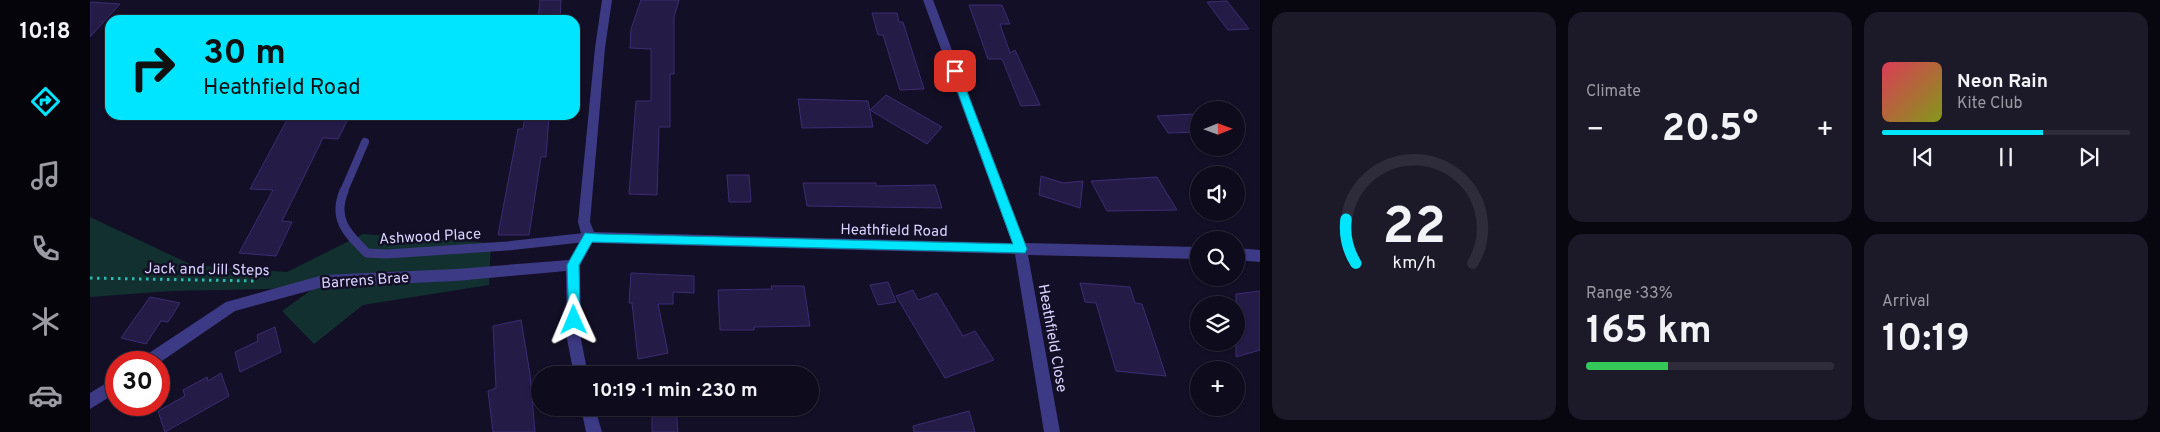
<!DOCTYPE html>
<html lang="en">
<head>
<meta charset="utf-8">
<style>
  :root { --surface:#0e0b1c; --page:#1c1929; --text:#f1f3f6; --muted:#9b9ba3; --line:#2e2b3b; --accent:#00e5ff }
  body { margin:0; font-family:Overpass,sans-serif; background:var(--page); color:var(--text); height:100vh; display:flex; flex-direction:column; font-size:19px; white-space:nowrap }
  * { box-sizing:border-box; margin:0 }
  p { font-size:16px; color:var(--muted) }
  .icon { flex:none; width:28px; height:28px; fill:none; stroke:currentColor; stroke-width:2; stroke-linecap:round; stroke-linejoin:round }
  .map { position:relative; flex:1; overflow:hidden }
  .drawer { display:flex; flex-direction:column; gap:12px; padding:12px; background:#08060f; width:900px }
  .drawer>* { flex:none }
  .banner { position:absolute; left:15px; top:15px; width:475px; height:105px; border-radius:15px; box-shadow:0 1px 4px #0004,0 0 0 1px var(--line); background:#00e5ff; color:#111; overflow:hidden }
  .needle { width:32px; rotate:89deg }
  .controls { position:absolute; left:1100px; top:101px; display:grid; gap:10px }
  .controls a { display:grid; place-items:center; width:55px; height:55px; border-radius:50%; background:var(--surface); box-shadow:0 1px 4px #0004,0 0 0 1px var(--line); font-size:25px }
  .speed { position:absolute; left:15px; top:351px; display:flex; gap:10px; font-size:25px; font-weight:700; text-align:center }
  .speed>* { display:grid; place-content:center; width:65px; height:65px; border-radius:50%; background:var(--surface); box-shadow:0 1px 4px #0004,0 0 0 1px var(--line); line-height:1 }
  .speed .limit { border:8px solid #d22; background:#fff; color:#111 }
  .pin { position:absolute; display:grid; place-items:center; width:42px; height:42px; color:#fff; margin:-21px; border-radius:10px; box-shadow:0 2px 8px #0006 }
  .me { position:absolute; width:55px; margin:-28px; rotate:359deg; stroke-linejoin:round; filter:drop-shadow(0 0 4px #0008) }
  .turn { display:flex; align-items:center; gap:18px; height:105px; padding:0 15px; font-size:22px }
  .turn .icon { width:65px; height:65px; stroke-width:2.5 }
  .turn b { display:block; font-size:35px; line-height:42px }
  .big { font-size:38px; font-weight:700; line-height:1.1 }
  .drawer .card { flex:1; display:flex; flex-direction:column; justify-content:center; gap:8px; min-width:0; padding:0 18px; border-radius:15px; background:var(--page) }
  .drawer .dial { align-items:center; gap:0 }
  .dial svg { height:130px; overflow:visible; fill:none; stroke:var(--line); stroke-width:7; stroke-linecap:round; text-anchor:middle }
  .dial text { fill:var(--text); stroke:none }
  .song { display:flex; align-items:center; gap:15px }
  .cover { width:60px; height:60px; border-radius:8px; background:linear-gradient(135deg,hsl(350 70% 55%),hsl(70 70% 35%)) }
  .played { height:5px; border-radius:2px; background:linear-gradient(90deg,var(--accent) 65%,var(--line) 65%) }
  .keys { display:flex; justify-content:space-around; direction:ltr }
  .heat { display:flex; justify-content:space-between; align-items:center; font-size:28px; direction:ltr }
  .charge { height:8px; border-radius:4px; background:linear-gradient(90deg,#34c759 33%,var(--line) 0) }
  .drawer .tiles { flex:1; display:grid; gap:12px; grid-template-columns:repeat(3,1fr) }
  .card:first-child { grid-row:span 2 }
  .trip { position:absolute; left:441px; top:366px; width:288px; height:50px; border-radius:25px; background:var(--surface); box-shadow:0 1px 4px #0004,0 0 0 1px var(--line); font-weight:700; line-height:50px; text-align:center }
  main { display:flex; flex:1; min-height:0 }
  .tabs { display:flex; flex-direction:column; width:90px; justify-content:space-around; align-items:center; background:#06040b; color:var(--muted) }
  .tabs .icon { width:35px; height:35px }
  .tabs .on { color:var(--accent) }
  .tabs b { font-size:22px; color:var(--text) }
  .map>svg:first-child { display:block }
  .green { fill:#12302f }
  .building { fill:#241b47; stroke:#3b2d73 }
  .lines { fill:none; stroke-linecap:round; stroke-linejoin:round }
  .path { stroke:#2fb8b0; stroke-width:3; stroke-dasharray:2.5 4.5; stroke-linecap:butt }
  .lane-far1 { stroke:#3d3a85; stroke-width:8 }
  .lane { stroke:#3d3a85; stroke-width:9 }
  .street { fill:#3d3a85; fill-rule:evenodd }
  .route { fill:#00e5ff; stroke:#0095a6 }
  .labels { text-anchor:middle; stroke-width:5; stroke-linejoin:round; paint-order:stroke }
  .street-label { font-size:15px; fill:#d9d4ff; stroke:#130f26 }
</style>
</head>
<body>
<main>
<nav class="tabs">
<b>10:18</b>
<svg class="icon on" aria-label="directions" viewBox="0 0 24 24"><path d="M12 3l9 9-9 9-9-9zM9 14v-3h6M13 9l2 2-2 2"/></svg>
<svg class="icon" aria-label="music" viewBox="0 0 24 24"><path d="M9 18V5l10-2v13"/><circle cx="6" cy="18" r="3"/><circle cx="16" cy="16" r="3"/></svg>
<svg class="icon" aria-label="phone" viewBox="0 0 24 24"><path d="M5 4h4l2 5-3 2q2 4 5 5l2-3 5 2v4C11 20 4 13 5 4z"/></svg>
<svg class="icon" aria-label="climate" viewBox="0 0 24 24"><path d="M12 3v18M4 7l16 10M4 17L20 7"/></svg>
<svg class="icon" aria-label="car" viewBox="0 0 24 24"><path d="M5 17H2v-5l4-1 3-4h7l3 4 3 1v5h-3M9 17h6M6 11h13"/><circle cx="7" cy="17" r="2"/><circle cx="17" cy="17" r="2"/></svg>
</nav>
<div class="map">
<svg width="1170" height="432" viewBox="0 0 1170 432">
  <rect width="100%" height="100%" fill="#130f26"/>
  <path class="green" d="M0,217L102,265L197,272L273,234L401,243L399,285L273,305L224,344L192,311L224,288L81,291L0,297Z"/>
  <path class="building" d="M450,0H471L470,20H448Z
    M551,0H589L584,17V74H580V127H569L567,195L539,194L546,101H561V49L540,48L541,29Z
    M1137,1L1159,29L1138,30L1117,2Z
    M0,2L30,4L0,37Z
    M879,5H912L920,24H910L920,53L925,50L950,105L931,106L912,59H898Z
    M782,13H807L809,22H813L834,89L810,90L793,35H788Z
    M796,95L852,127L837,144L780,110Z
    M708,99L778,101L783,127L712,128Z
    M1104,114L1109,122V132L1078,133L1067,116Z
    M260,115L248,139L233,138L192,221L202,222L186,256L149,253L183,190L160,189L199,116Z
    M435,115H459L456,157H451L439,235H408L428,129H433Z
    M637,175H659L661,202H639Z
    M951,176L973,183L993,181L990,208L949,195Z
    M1067,177L1087,210L1017,211L1001,181Z
    M713,183H786V186L845,185L852,208L717,206Z
    M541,273L604,276V293L583,292V304H568L578,353L548,359L542,303H539Z
    M798,282L806,302L788,305L780,285Z
    M990,283L1040,287L1045,303L1052,304L1076,376L1026,371L1006,303L995,302Z
    M681,286H714L720,326L664,327V330H630L628,290L682,289Z
    M823,290L828,300L847,293L873,336L885,331L904,360L855,378L806,296Z
    M1170,291V350L1146,357V294Z
    M60,297L90,303L78,322L71,321L56,344L31,338Z
    M431,320L440,374L445,432H403L398,391L406,388L403,326Z
    M185,327L191,352L150,372L145,352L168,341L167,335Z
    M131,373L139,396L75,432L68,411L95,396L93,390L117,377L118,381Z
    M562,408H586L588,432H562Z
    M879,411L885,432H824L823,426Z"/>
  <g class="lines">
    <path class="path" d="M0,278L164,281"/>
    <path class="lane-far1" d="M253,193L275,142"/>
    <path class="lane" d="M254,191C242,220 258,234 277,253L297,254L417,246L499,237"/>
    <path class="street" d="M512,0H522L515,48L500,222L504,232L922,243L833,0H843L935,243L1109,247V259L938,255L970,432H954L925,254L502,243L490,266L491,339L498,375H484L477,339L476,271L366,281L233,287L145,311L69,363L51,362L53,357L136,302L233,275L366,269L479,260L492,237L488,222L505,48Z
      M1146,248L1170,250V262L1146,260Z
      M26,377V393L0,409V393Z
      M491,408H505L512,432H496Z"/>
  </g>
  <path class="route" d="M865,68L869,71L937,249L935,253L502,242L489,265L490,320L488,324L484,326L479,324L477,265L495,233L509,234L923,244L860,71Z"/>
  <g class="labels">
    <g class="street-label">
      <text transform="translate(804 230) rotate(1)" y="5">Heathfield Road</text>
      <text transform="translate(340 236) rotate(-3)" y="5">Ashwood Place</text>
      <text transform="translate(117 269) rotate(1)" y="5">Jack and Jill Steps</text>
      <text transform="translate(275 280) rotate(-4)" y="5">Barrens Brae</text>
      <text transform="translate(963 338) rotate(80)" y="5">Heathfield Close</text>
    </g>
  </g>
</svg>
<div class="controls">
<a><svg class="needle" viewBox="-14 -14 28 28"><path d="M0-13l5 13h-10z" fill="#e53935"/><path d="M0 13l5-13h-10z" fill="#9b9ba3"/></svg></a>
<a><svg class="icon" aria-label="sound" viewBox="0 0 24 24"><path d="M4 9h4l5-4v14l-5-4H4zM17 9q2 3 0 6"/></svg></a>
<a><svg class="icon" aria-label="search" viewBox="0 0 24 24"><circle cx="10" cy="10" r="6"/><path d="M15 15l6 6"/></svg></a>
<a><svg class="icon" aria-label="layers" viewBox="0 0 24 24"><path d="M12 4l9 5-9 5-9-5zM3 14l9 5 9-5"/></svg></a>
<a>+</a>
</div>
<div class="speed"><div class="limit">30</div></div>
<div class="pin" style="left:865px;top:71px;background:#d93025"><svg class="icon" aria-label="arrive" viewBox="0 0 24 24"><path d="M6 21V4h12l-3 4 3 4H6"/></svg></div>
<svg class="me" style="left:484px;top:320px" viewBox="-20 -20 40 40"><path d="M0-17L14 15 0 8-14 15z" fill="#00e5ff" stroke="#fff" stroke-width="4"/></svg>
<div class="trip">10:19 · 1 min · 230 m</div>
<div class="banner">
<div class="turn"><svg class="icon" aria-label="right" viewBox="0 0 24 24"><path d="M7 20v-9h11M14 6l5 5-5 5"/></svg><div><b>30 m</b>Heathfield Road</div></div>
</div>
</div>
<section class="drawer">
<div class="tiles">
<div class="card dial"><svg viewBox="0 0 100 80">
<path d="M14 69A42 42 0 1 1 86 69"/>
<path d="M14 69A42 42 0 0 1 8 42" stroke="#00e5ff"/>
<text x="50" y="56" font-size="32" font-weight="700">22</text>
<text x="50" y="72" font-size="11">km/h</text>
</svg></div>
<div class="card"><p>Climate</p>
<div class="heat"><a>−</a><b class="big">20.5°</b><a>+</a></div>
</div>
<div class="card">
<div class="song"><i class="cover"></i><div><b>Neon Rain</b><p>Kite Club</p></div></div>
<div class="played"></div>
<div class="keys"><svg class="icon" aria-label="previous" viewBox="0 0 24 24"><path d="M18 5L8 12l10 7zM5 5v14"/></svg><svg class="icon" aria-label="pause" viewBox="0 0 24 24"><path d="M8 5v14M16 5v14"/></svg><svg class="icon" aria-label="next" viewBox="0 0 24 24"><path d="M6 5l10 7-10 7zM19 5v14"/></svg></div>
</div>
<div class="card"><p>Range · 33%</p><b class="big">165 km</b><div class="charge"></div></div>
<div class="card"><p>Arrival</p><b class="big">10:19</b></div>
</div>
</section>
</main>
</body>
</html>
